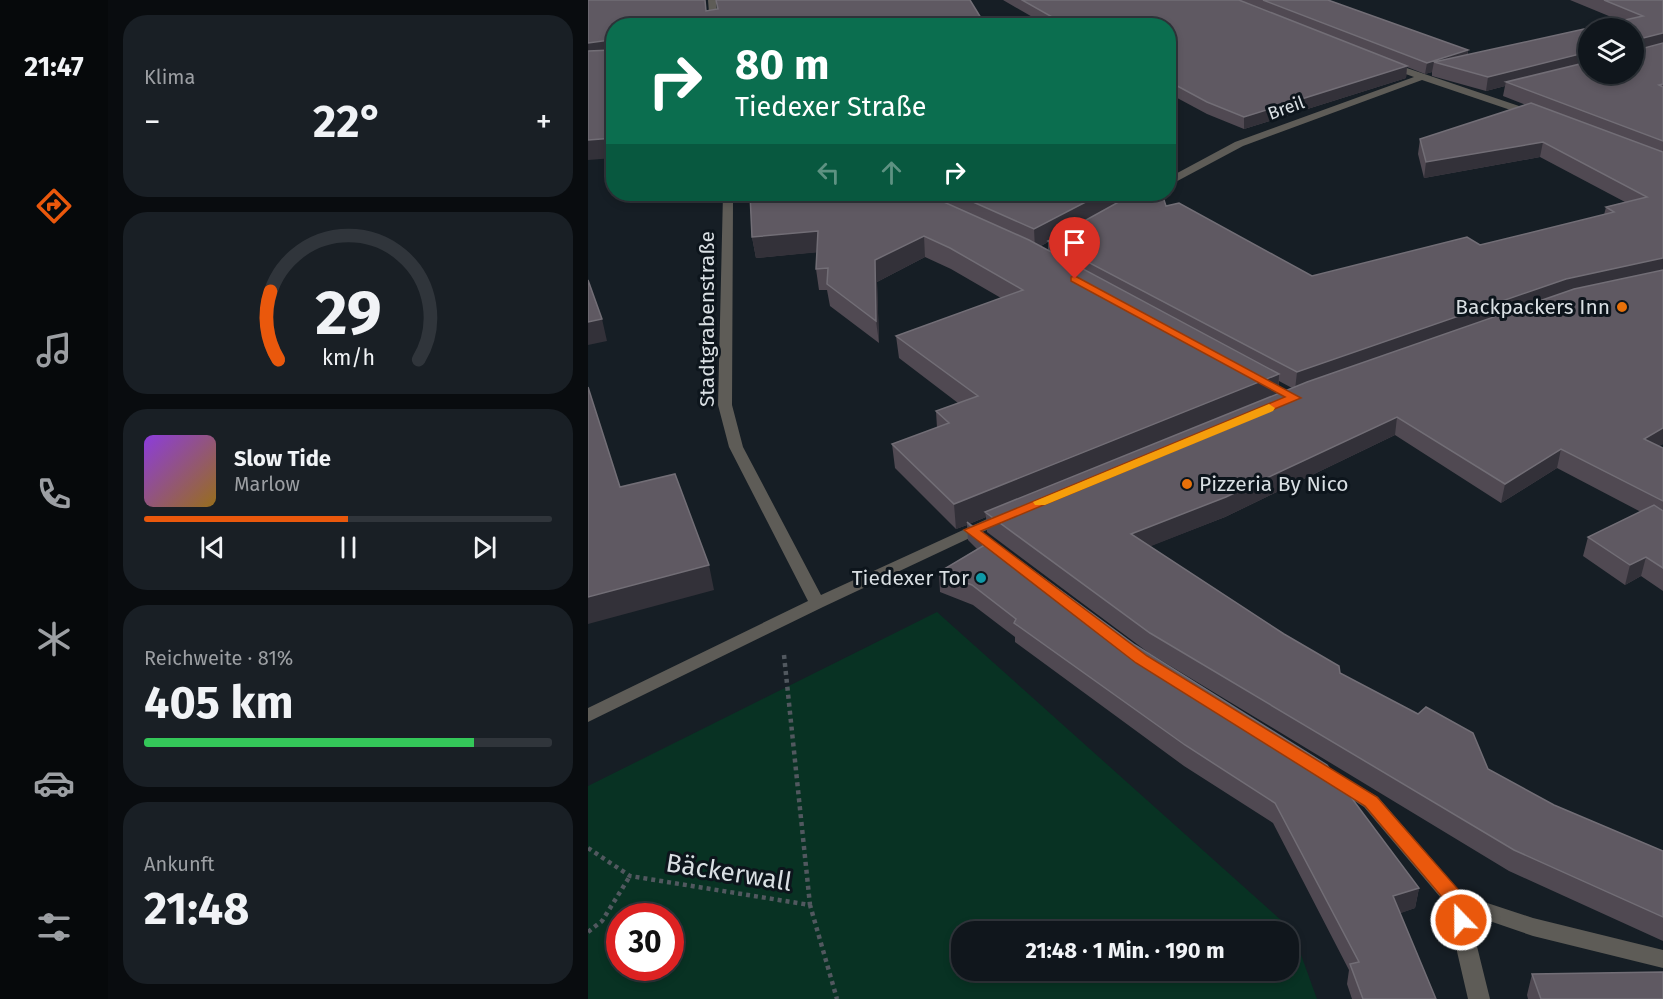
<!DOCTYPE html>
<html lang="de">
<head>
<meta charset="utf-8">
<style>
  :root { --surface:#10161c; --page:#191f25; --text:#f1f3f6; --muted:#9c9fa3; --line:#30353b; --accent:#ea580c }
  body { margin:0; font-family:"Fira Sans",sans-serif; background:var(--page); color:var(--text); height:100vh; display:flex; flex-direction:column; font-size:22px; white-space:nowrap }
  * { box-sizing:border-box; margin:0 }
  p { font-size:20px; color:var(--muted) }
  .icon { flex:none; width:33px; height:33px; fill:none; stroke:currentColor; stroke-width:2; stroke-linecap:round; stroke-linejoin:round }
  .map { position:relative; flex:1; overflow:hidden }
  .panel { display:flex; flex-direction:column; gap:15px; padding:15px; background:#090c0f; width:480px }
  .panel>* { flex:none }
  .banner { position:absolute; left:18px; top:18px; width:570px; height:183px; border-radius:24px; box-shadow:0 3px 9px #0003,0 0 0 2px var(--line); background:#0b6e4f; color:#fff; overflow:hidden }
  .tools { position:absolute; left:990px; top:18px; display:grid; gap:12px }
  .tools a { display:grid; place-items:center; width:66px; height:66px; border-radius:50%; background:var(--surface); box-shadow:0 3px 9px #0003,0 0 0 2px var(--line); font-size:30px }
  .speed { position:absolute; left:18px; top:903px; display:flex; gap:12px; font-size:30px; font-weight:700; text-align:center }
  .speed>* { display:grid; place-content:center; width:78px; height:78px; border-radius:50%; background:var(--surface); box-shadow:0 3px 9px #0003,0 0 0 2px var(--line); line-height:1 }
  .speed .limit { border:9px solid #d22; background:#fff; color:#111 }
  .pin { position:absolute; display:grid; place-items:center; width:51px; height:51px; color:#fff; margin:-62px -26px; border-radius:50% 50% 50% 0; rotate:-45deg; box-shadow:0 0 6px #0007 }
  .pin .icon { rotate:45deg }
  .me { position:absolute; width:66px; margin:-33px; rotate:338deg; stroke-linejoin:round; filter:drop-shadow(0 0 4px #0008) }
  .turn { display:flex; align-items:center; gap:21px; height:126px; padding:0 30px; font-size:27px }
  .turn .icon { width:78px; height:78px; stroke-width:2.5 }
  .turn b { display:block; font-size:42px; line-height:51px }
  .lanes { display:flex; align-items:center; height:57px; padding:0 30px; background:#0003; justify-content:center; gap:30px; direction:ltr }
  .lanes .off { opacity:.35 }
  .big { font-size:45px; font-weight:700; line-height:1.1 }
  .panel .card { flex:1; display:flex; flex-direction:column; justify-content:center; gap:9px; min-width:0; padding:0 21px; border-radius:24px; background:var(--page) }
  .panel .dial { align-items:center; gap:0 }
  .dial svg { height:156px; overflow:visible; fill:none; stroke:var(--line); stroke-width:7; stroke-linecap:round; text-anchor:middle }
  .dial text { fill:var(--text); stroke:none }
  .song { display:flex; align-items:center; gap:18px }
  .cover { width:72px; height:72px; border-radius:9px; background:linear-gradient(135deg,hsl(270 70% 55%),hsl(40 70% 35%)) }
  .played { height:6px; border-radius:3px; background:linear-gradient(90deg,var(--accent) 50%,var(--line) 50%) }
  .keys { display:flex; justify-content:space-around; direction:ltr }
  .heat { display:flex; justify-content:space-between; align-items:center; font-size:33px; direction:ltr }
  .charge { height:9px; border-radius:4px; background:linear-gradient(90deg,#34c759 81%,var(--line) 0) }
  .trip { position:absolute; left:363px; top:921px; width:348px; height:60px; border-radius:24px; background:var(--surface); box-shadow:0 3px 9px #0003,0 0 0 2px var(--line); font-weight:700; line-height:60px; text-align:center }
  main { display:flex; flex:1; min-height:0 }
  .menu { display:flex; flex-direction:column; width:108px; justify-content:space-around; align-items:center; background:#06090b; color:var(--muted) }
  .menu .icon { width:42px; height:42px }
  .menu .current { color:var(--accent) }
  .menu b { font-size:27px; color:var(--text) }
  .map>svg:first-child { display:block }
  .green { fill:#083223; fill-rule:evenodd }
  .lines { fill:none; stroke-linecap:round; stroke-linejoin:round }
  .path { stroke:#51585f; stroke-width:4.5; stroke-dasharray:4 4; stroke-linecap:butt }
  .street { fill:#5e5c57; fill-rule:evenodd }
  .wall { fill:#504952; fill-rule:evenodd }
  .shaded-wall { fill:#333139 }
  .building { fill:#5f5962; stroke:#726e76; stroke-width:1.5 }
  .route { fill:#ea580c; stroke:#983908; stroke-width:1.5 }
  .slow { fill:#f59e0b }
  .food-dot { fill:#e8710a; stroke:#0d151c; stroke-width:2 }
  .culture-dot { fill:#0f9aa8; stroke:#0d151c; stroke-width:2 }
  .labels { text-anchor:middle; stroke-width:6; stroke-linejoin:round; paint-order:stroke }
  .far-street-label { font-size:18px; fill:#d9dfe3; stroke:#0d151c }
  .poi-label { font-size:21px; fill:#d9dfe3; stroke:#0d151c; text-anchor:end }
  .street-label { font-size:21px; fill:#d9dfe3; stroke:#0d151c }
  .near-street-label { font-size:26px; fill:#d9dfe3; stroke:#0d151c }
</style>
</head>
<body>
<main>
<nav class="menu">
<b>21:47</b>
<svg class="icon current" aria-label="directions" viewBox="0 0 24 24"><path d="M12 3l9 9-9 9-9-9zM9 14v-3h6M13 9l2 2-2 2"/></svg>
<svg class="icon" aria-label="music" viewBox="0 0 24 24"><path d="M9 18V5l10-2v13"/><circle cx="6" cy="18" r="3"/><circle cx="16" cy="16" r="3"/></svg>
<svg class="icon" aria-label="phone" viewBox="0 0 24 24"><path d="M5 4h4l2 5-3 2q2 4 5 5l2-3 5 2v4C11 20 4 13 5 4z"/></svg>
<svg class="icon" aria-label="climate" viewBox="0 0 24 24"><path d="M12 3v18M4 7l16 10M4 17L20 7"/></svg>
<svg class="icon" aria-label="car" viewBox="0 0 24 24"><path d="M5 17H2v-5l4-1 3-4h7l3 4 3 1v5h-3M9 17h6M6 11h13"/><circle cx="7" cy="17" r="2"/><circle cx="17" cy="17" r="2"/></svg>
<svg class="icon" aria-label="filters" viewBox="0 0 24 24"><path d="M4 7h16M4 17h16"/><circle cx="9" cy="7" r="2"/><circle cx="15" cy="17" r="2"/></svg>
</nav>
<section class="panel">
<div class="card"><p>Klima</p>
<div class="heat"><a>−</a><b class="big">22°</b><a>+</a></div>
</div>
<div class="card dial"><svg viewBox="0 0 100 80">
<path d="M14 69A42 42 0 1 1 86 69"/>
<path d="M14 69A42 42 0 0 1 10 34" stroke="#ea580c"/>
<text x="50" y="56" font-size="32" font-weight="700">29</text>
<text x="50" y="72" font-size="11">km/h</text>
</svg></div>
<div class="card">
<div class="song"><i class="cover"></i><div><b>Slow Tide</b><p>Marlow</p></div></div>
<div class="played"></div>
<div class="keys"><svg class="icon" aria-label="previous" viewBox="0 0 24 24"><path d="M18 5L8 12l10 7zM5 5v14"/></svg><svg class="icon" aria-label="pause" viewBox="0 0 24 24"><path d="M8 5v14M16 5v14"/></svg><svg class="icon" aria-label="next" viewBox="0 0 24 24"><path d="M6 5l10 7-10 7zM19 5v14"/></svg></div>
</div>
<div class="card"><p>Reichweite · 81%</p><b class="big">405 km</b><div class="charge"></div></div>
<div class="card"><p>Ankunft</p><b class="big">21:48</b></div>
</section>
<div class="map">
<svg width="1075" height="999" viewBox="0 0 1075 999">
  <rect width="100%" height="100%" fill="#161e25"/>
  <path class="green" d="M349,612L704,930L729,999H0V786ZM32,916H82V968H32ZM374,932H700V970H374Z"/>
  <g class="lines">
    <path class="path" d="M196,655L222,905
      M0,848L42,876L222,905L249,999
      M0,932L14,921L42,876"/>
    <path class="street" d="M120,0H128L130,26H122Z
      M801,62L931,106L951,115L943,117L834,80L655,146L580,186V178L647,142L826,77L798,67V63Z
      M135,194H145V196L222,194L217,197L145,203L144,405L155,447L233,595L410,514H420L423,517L420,520L235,607L0,722V708L220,601L141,447L130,405Z
      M737,766L790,797L875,895L945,918L1075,950V968L945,936L881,914L902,999H880L858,904L776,807L730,778L728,773L730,768Z"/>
  </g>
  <path class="wall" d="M415,0H740L880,50V55L1033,21L982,0H1075V444L1071,446L1075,448V591L1053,576L1037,585L995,556L1000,537L1053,512L969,468L913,503L807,435L637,517L562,546L752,673L900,769L966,805L1075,851V941L921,871L561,653L399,532L398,517L381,524L831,888L827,908L812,913L848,999H764L759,984L761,970L685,823L596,766L427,642V637L385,605L352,592L351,572L389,549L380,540L379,525L368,529L307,468L304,444L349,428L348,411L370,403L311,358L308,336L413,298L363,269L337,257L289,282L291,343L242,306L239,290H231L228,269L229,252L168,258L164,237L162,194H574L578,206L724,276L892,245L1016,215L1018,207L1037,202L952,157L836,178L830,154L832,139L938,105L915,96L917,86L898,91L844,76V72L837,74L819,67L818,78L656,129L619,114L580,93V26H460ZM1000,28L1046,74H1000ZM460,242V250L453,246ZM691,381L704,388L690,394Z
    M944,974L1075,999H940L939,995Z"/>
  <path class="shaded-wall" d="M1075,33V43L1046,53L1047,40Z
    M22,40L26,56L0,61V43Z
    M880,50L879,62H846L844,72L837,74L839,63Z
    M1000,52V65L918,82L917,86L898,91L900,77Z
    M819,66L818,78L656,129V117Z
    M26,138V158L0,160V140Z
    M955,142L952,157L836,178L838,162Z
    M513,194H549L460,241V242L447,249L446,229Z
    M230,231L233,252L168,258L164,237Z
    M336,236L337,257L289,282L291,343L288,321L287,260Z
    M1075,258V272L707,390L709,372L978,279Z
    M14,319L19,341L0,345V322Z
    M691,374L690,397L397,512L398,517L381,524L379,522V525L368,529L366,504Z
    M809,417L807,435L637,517L543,554V534Z
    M1075,428V444L1051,457L1056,439Z
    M973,449L969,468L913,503L917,484Z
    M1058,557L1053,576L1037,585L1042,565Z
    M121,565L126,590L0,624V597Z
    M831,888L827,908L802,917L805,896Z"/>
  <path class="building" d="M0,0H117L118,11L130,9L128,0H382L398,26H26V138L0,140V51L24,50L22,40L0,43Z
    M434,0H651L819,66L656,117L619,102L580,81V26H480Z
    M675,0H740L880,50L839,63Z
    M1016,0H1075V33L1047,40V47L1049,50L1075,43V84L1071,85L1075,87V141L918,82L1000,62V74H1046V28H1000V52L900,77L846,62L1055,16Z
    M943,103L1075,152V258L978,279L709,372L460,241L545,194H574L578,206L591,203L724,276L879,237L892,245L1026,212L1018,207L1059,197L955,142L838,162L832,139Z
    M162,194H338L441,240L691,374L366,504L304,444L361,423L348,411L390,396L308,336L435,290L362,248L336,236L287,260L288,321L239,284L240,268L228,269L230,231L164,237Z
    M367,194H513L446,229Z
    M1075,270V428L1056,439L1075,448V501L973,449L917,484L809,417L638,497L543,534L696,634L751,666L752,673L830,714L838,707L885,733L900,769L966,805L1075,851V917L926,850L562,633L397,512L719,382L986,289Z
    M0,280L14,319L0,322Z
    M0,387L32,487L87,474L121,565L0,597Z
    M1066,505L1075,511V568L1058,557L1042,565L1000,537Z
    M379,522L547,645L739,765L831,888L805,896L848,999H775L762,964L771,962L687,803L597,745L426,623L428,619L384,585L351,572L400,543Z
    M1075,972V999H953L944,974Z"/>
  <path class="route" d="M487,276L713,398L393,531L559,656L789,797L875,895L882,920L880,926L873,928L866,926L860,904L777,806L548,663L376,530L697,397L483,281V277Z"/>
  <path class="slow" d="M681,404L687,408L685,411L457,505H447L445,502Z"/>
  <g class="food-dot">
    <circle cx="1034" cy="307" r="6"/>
    <circle cx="599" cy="484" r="6"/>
  </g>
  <circle class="culture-dot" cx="393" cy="578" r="6"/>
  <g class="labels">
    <g class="far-street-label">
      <text transform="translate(698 108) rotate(-20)" y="6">Breil</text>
    </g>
    <g class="poi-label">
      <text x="1022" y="314">Backpackers Inn</text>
      <text x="611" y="491" text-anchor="start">Pizzeria By Nico</text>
      <text x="381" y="585">Tiedexer Tor</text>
    </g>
    <g class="street-label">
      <text transform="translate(119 319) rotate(-90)" y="7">Stadtgrabenstraße</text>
    </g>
    <g class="near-street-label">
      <text transform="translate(141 872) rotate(9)" y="9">Bäckerwall</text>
    </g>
  </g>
</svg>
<div class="tools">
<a><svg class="icon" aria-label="layers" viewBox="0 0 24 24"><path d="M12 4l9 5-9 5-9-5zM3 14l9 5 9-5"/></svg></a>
</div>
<div class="speed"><div class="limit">30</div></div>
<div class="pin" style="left:487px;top:279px;background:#d93025"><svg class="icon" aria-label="arrive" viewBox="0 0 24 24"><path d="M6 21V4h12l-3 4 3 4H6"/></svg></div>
<svg class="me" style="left:873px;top:920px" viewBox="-20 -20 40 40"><circle r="17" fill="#ea580c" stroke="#fff" stroke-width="3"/><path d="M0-11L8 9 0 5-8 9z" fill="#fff"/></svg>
<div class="trip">21:48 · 1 Min. · 190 m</div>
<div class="banner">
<div class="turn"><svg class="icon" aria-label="right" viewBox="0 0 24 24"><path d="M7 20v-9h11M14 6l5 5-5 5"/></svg><div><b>80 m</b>Tiedexer Straße</div></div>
<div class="lanes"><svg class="icon off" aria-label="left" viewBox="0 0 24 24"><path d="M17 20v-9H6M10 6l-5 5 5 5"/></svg><svg class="icon off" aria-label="ahead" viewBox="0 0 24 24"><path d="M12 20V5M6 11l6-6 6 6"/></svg><svg class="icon" aria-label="right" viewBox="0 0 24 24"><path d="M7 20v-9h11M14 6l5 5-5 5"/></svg></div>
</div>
</div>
</main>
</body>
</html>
